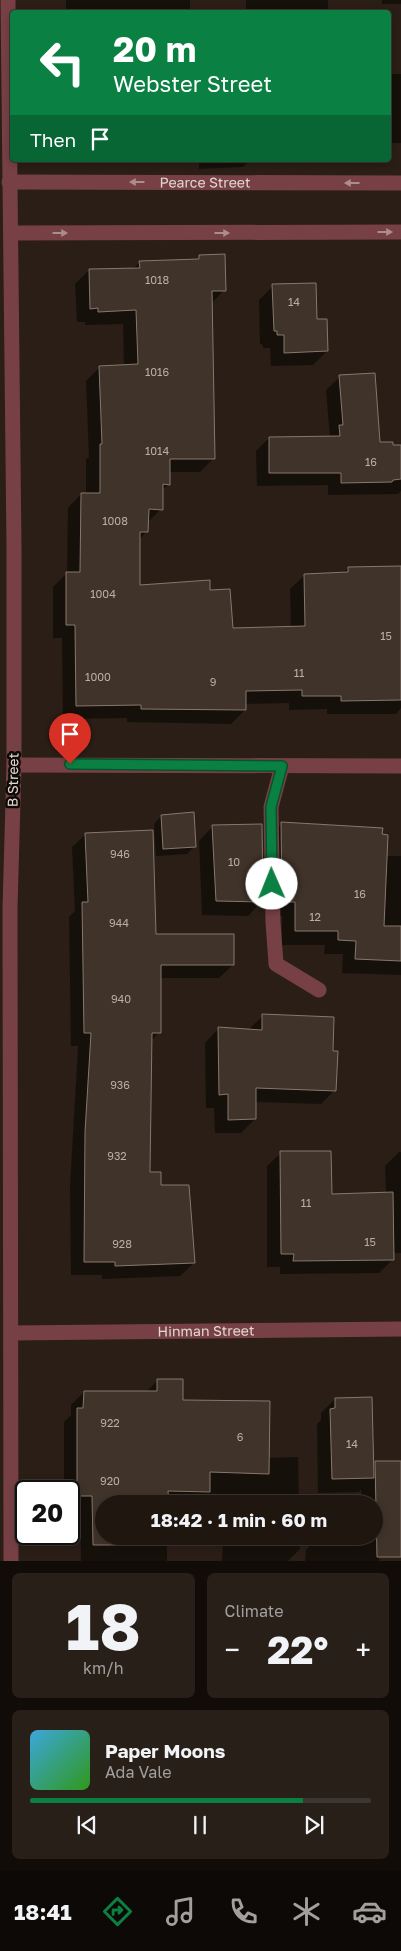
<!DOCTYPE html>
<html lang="en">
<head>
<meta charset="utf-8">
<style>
  :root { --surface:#201610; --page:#281f19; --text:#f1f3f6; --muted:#a29f9f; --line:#3d3530; --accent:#0b8043 }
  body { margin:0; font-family:"Golos Text",sans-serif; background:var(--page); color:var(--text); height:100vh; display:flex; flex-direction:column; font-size:19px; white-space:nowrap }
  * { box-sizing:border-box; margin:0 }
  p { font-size:16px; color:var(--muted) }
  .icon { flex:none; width:28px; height:28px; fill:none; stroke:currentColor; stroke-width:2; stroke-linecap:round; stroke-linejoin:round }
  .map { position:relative; height:1561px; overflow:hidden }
  .panel { display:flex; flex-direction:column; gap:12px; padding:12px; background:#120c09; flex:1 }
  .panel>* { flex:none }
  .guide { position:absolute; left:10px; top:10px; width:381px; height:152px; border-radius:5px; box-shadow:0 2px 8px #0003,0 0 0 1px var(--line); background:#0b8043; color:#fff; overflow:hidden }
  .speed { position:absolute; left:15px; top:1480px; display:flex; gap:10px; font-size:25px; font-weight:700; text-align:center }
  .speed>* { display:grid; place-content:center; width:65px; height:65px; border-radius:50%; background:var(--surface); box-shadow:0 2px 8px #0003,0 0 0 1px var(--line); line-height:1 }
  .speed .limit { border:2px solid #111; border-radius:8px; background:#fff; color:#111 }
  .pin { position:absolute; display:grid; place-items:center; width:42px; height:42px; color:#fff; margin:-51px -21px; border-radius:50% 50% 50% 0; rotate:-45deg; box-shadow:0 0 5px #0007 }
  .pin .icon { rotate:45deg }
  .me { position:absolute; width:55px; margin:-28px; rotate:359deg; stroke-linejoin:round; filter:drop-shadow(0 0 4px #0008) }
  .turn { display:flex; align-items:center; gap:18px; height:105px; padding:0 20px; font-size:22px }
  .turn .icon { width:65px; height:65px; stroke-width:2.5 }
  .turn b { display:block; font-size:35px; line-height:42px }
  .then { display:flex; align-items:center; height:48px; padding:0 20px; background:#0003; gap:10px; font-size:19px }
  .big { font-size:38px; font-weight:700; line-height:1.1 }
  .panel .widget { flex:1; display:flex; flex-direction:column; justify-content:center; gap:8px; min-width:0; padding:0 18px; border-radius:8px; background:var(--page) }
  .panel .dial { align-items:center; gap:0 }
  .dial b { font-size:65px; line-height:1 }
  .song { display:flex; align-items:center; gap:15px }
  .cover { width:60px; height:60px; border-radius:8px; background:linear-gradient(135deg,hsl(200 70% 55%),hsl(110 70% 35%)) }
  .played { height:5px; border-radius:2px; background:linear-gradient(90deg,var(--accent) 80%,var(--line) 80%) }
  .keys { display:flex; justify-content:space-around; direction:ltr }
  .heat { display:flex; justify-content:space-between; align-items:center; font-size:28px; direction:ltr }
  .panel .tiles { flex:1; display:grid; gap:12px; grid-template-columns:1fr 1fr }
  .widget:last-child { grid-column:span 2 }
  .trip { position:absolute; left:95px; top:1495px; width:288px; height:50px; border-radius:25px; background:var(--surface); box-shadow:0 2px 8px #0003,0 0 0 1px var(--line); font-weight:700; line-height:50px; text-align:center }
  .menu { display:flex; height:80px; justify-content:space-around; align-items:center; background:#0d0906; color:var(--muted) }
  .menu .icon { width:35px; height:35px }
  .menu .current { color:var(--accent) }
  .menu b { font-size:22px; color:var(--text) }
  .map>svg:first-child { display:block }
  .shadow { fill:#0007 }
  .building { fill:#40332a; stroke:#87786d }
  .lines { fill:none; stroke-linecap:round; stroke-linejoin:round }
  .minor { stroke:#774045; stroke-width:15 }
  .oneway { fill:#ac8c8c }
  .route-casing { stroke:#07532c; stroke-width:12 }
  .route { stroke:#0b8043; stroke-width:9 }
  .labels { text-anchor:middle; stroke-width:5; stroke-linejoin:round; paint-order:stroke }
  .number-label { font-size:11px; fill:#b8afa8 }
  .street-label { font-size:14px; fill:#e0d8d2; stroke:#0f0906 }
</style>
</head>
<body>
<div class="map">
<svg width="401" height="1561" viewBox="0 0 401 1561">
  <rect width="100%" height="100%" fill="#2a1e16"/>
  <path class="shadow" d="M66,0H190V12H66Z
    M246,0H328V12H246Z
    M382,0H401V4H382Z
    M389,74H401V143H389Z
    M199,160H251L243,167L199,169Z
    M200,256L224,290L211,304L214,458L200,472H168L169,484L161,491V509L147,523V531L139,540V586L209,592L231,629L291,627L290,589L304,576L343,573L348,568H401V708L396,714H327V709L289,710V703L245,704V710L231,724L127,722V718L63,719L62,638H53V587L67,573L68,508L81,494H86V459L89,457L86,381L100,367L124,366L123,324L85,325V322H77L75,284L89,270L133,269L140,262L196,260Z
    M273,286L315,320L327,351L313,365L271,366L270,348H263V345L260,344L259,300Z
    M340,377L378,444L401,447V491L398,494L328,495V485L257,486L256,451L269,438L330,437L326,390Z
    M161,816L195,846L187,854L156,856L154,824Z
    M281,824L381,835L386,856H401V975L342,973L343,954H324L325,945H282V916H268L267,838Z
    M213,826L262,901L248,916L202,915L199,841Z
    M86,834L155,935L233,965L219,978H160L159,1032L151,1041L149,1174L159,1186L194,1263L180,1276L102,1279V1275H71L70,1186L78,1046H71L69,917L75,911L72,847Z
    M263,1016L331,1052L335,1090L321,1104L255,1102V1119L241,1133H215L214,1108H206L205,1043L218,1029H249Z
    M399,1152H401V1253H392V1260L379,1273L280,1274V1267H267V1166L281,1153L331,1195L386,1193L385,1166Z
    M157,1381L182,1401L268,1458L298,1457L299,1504H104V1536H167V1561H81L80,1508H69V1491H64V1422L71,1415V1405L84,1392L145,1393Z
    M335,1399L372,1465L375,1462H401V1517L397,1521L374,1522V1504H362L361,1489L359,1492L318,1493L317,1424L321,1420V1413Z
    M223,1536H299L300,1549L288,1561H222Z
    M319,1536L380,1537L379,1561H305L306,1550Z"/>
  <path class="building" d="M225,254L226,291H212L215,459H170V485L163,484V510L149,509L148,532H140V585L210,580V590L230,589L233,628L305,626L304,574L348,572V567L401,566V700L341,701V696H302V690L246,691V710L141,709V705L76,706L75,625H66V572H80L81,493H100V444H102L99,366L138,364L136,310L98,312V308L90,309L89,269L140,268L139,261L199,259V255Z
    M316,283L317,319H327L328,351L284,353V335H277V331H274L272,284Z
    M375,373L380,442H393V445H401V479L393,480L392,482L341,483V473H269V437L340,436L339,425H343L339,375Z
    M194,812L196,847L163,849L161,815Z
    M281,822L383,828L382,834L388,835L384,926H401V961L355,959L356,941L338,940V931H295V902H282Z
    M262,824L263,902L216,901L212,825Z
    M153,830L156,934H234V965H161V1033H152L150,1172H161V1185H189L195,1263L115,1266V1262H84L85,1132L91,1033H84L82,902H88L85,833Z
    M262,1014L334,1017L333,1051H338L336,1091L256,1088V1119L228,1120V1094L219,1095L218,1027L262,1030Z
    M280,1151H331L332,1194L393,1192L394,1260L293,1261L294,1254H281Z
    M157,1379H183V1400L270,1401L269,1474L210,1472V1492L168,1491L169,1504H104V1536H169V1545H93L92,1496H77V1408H83L84,1391H157Z
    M372,1397L374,1478L332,1479L330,1409L335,1408V1398Z
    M375,1461H401V1557H377Z"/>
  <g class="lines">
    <g class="minor">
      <path d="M8,0L14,547V765L10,908L11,1561"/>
      <path id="s1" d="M9,182L401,183"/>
      <path d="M11,233L401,232"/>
      <path d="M14,765L401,766"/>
      <path d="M282,766L271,807L273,922L276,964L319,990"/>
      <path id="s2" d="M11,1333L401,1329"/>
    </g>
  </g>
  <defs><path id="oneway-solid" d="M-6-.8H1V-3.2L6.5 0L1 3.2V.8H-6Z" transform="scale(1.25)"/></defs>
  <g class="oneway">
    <use href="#oneway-solid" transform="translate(137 182) rotate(-180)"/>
    <use href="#oneway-solid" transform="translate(352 183) rotate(-180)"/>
    <use href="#oneway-solid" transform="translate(385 232)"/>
    <use href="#oneway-solid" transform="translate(60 233)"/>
    <use href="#oneway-solid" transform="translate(222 233)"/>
  </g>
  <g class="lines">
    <g class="route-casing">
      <path id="route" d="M70,764L282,766L271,807L272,884"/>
    </g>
    <use href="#route" class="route"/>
  </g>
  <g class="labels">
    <g class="number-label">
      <text x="157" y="284">1018</text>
      <text x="294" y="306">14</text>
      <text x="157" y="376">1016</text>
      <text x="157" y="455">1014</text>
      <text x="371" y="466">16</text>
      <text x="115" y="525">1008</text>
      <text x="103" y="598">1004</text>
      <text x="386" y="640">15</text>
      <text x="299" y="677">11</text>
      <text x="98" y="681">1000</text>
      <text x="213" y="686">9</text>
      <text x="120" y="858">946</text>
      <text x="234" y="866">10</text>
      <text x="360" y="898">16</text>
      <text x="315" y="921">12</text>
      <text x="119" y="927">944</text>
      <text x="121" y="1003">940</text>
      <text x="120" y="1089">936</text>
      <text x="117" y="1160">932</text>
      <text x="306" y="1207">11</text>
      <text x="370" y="1246">15</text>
      <text x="122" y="1248">928</text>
      <text x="110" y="1427">922</text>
      <text x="240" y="1441">6</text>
      <text x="352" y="1448">14</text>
      <text x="110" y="1485">920</text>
    </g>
    <g class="street-label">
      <text dy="5" stroke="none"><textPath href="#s1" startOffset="196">Pearce Street</textPath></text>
      <text transform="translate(13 780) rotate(-89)" y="5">B Street</text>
      <text dy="5" stroke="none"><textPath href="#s2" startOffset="195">Hinman Street</textPath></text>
    </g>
  </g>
</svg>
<div class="speed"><div class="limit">20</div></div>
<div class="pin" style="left:70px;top:764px;background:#d93025"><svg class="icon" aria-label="arrive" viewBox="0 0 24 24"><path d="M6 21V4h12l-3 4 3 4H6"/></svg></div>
<svg class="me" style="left:272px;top:884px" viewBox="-20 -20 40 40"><circle r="19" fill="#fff"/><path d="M0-13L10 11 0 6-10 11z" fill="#0b8043"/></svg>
<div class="trip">18:42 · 1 min · 60 m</div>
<div class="guide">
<div class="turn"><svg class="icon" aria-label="left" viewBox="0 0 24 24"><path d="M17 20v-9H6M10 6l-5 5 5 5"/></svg><div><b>20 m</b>Webster Street</div></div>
<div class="then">Then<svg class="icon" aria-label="arrive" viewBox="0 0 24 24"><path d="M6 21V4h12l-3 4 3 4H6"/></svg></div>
</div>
</div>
<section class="panel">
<div class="tiles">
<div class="widget dial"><b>18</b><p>km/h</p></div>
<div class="widget"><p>Climate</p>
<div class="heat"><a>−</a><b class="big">22°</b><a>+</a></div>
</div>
<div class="widget">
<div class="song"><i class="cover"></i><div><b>Paper Moons</b><p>Ada Vale</p></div></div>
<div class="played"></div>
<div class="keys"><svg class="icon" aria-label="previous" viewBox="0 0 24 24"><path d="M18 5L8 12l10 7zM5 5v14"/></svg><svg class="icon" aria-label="pause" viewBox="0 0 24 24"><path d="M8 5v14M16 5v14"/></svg><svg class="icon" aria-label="next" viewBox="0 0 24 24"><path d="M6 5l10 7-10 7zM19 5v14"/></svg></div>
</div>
</div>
</section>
<nav class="menu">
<b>18:41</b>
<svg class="icon current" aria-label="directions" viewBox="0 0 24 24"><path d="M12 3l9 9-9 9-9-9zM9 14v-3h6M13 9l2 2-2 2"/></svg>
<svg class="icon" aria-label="music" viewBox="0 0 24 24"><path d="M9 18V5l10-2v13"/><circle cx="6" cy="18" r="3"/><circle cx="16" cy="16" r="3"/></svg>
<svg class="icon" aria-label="phone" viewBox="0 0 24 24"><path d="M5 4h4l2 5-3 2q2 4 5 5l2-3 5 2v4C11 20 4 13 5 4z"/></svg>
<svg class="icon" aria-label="climate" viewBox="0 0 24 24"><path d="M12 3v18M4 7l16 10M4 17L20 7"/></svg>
<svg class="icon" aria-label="car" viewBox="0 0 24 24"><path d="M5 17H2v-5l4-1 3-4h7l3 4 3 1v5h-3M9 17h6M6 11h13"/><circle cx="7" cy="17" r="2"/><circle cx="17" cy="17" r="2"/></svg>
</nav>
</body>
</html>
